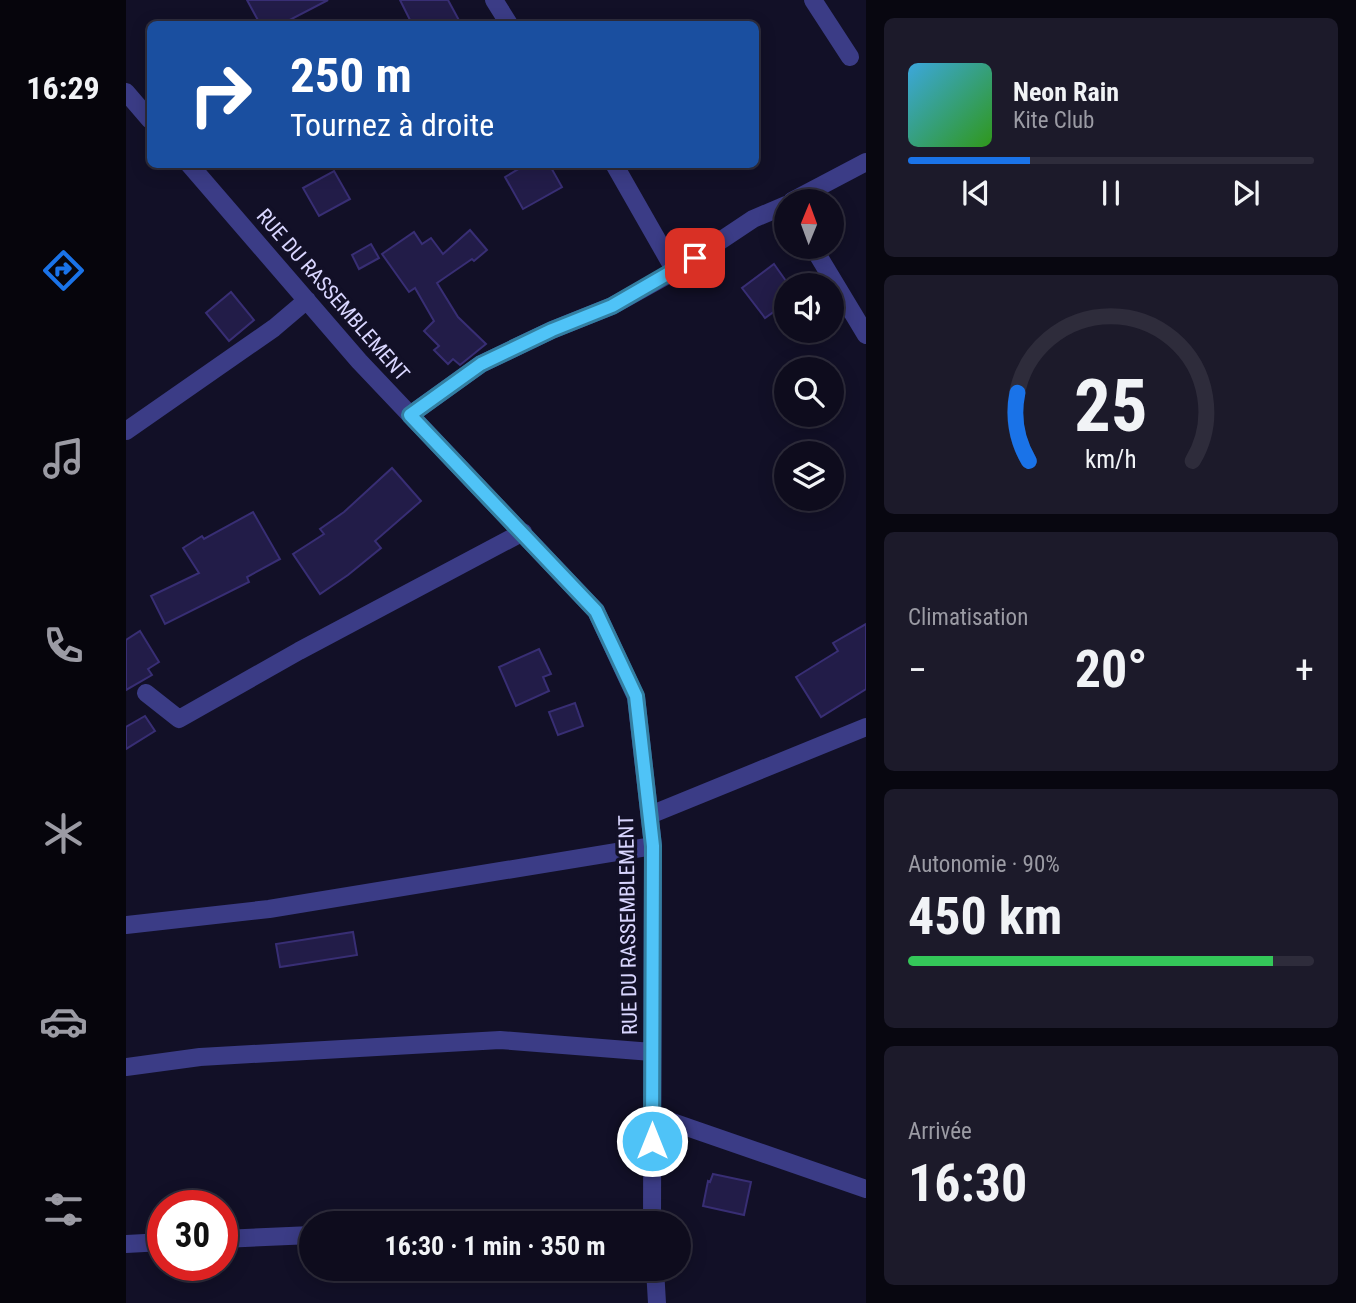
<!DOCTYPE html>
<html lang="fr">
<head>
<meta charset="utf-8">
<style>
  :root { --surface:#0e0c1d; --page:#1c1a2a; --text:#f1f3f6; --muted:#9b9ba4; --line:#2e2c3b; --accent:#1a73e8 }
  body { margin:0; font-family:"Roboto Condensed",sans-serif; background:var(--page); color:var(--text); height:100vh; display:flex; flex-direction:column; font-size:26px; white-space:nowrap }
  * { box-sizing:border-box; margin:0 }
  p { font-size:23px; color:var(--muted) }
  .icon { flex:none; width:38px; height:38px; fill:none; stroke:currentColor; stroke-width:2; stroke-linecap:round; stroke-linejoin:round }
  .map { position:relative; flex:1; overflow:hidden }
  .panel { display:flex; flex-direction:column; gap:18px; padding:18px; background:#080710; width:490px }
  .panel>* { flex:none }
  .guide { position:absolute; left:21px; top:21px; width:612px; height:147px; border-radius:10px; box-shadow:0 4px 18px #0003,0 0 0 2px var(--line); background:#1a4fa0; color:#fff; overflow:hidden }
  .needle { width:46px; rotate:1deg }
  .tools { position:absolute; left:648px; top:189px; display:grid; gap:14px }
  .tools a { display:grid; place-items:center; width:70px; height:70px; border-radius:50%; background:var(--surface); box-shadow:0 4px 18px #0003,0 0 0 2px var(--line); font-size:35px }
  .speed { position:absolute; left:21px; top:1190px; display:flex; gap:14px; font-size:35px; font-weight:700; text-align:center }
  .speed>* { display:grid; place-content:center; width:91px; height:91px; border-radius:50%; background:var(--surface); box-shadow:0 4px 18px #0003,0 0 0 2px var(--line); line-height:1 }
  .speed .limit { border:10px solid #d22; background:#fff; color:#111 }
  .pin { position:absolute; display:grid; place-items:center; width:60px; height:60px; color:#fff; margin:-30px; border-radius:14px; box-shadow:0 4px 10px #0006 }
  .me { position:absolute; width:77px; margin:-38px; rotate:0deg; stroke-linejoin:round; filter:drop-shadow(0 0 5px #0008) }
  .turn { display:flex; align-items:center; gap:24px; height:147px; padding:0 28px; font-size:32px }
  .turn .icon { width:91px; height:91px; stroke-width:2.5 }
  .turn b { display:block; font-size:49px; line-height:60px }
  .big { font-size:52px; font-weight:700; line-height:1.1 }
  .panel .tile { flex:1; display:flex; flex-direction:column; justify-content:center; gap:10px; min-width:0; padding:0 24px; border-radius:10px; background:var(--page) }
  .panel .dial { align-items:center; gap:0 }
  .dial svg { height:182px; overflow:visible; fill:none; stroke:var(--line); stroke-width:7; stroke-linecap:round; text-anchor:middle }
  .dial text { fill:var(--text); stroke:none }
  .song { display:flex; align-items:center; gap:21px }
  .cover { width:84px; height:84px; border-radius:10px; background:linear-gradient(135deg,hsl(200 70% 55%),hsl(110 70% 35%)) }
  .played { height:7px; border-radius:4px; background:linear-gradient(90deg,var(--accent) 30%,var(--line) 30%) }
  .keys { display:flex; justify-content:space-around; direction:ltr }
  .heat { display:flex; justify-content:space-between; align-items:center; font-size:38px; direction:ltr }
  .charge { height:10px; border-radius:5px; background:linear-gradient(90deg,#34c759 90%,var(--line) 0) }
  .trip { position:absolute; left:173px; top:1211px; width:392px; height:70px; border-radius:35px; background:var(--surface); box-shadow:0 4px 18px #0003,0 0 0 2px var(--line); font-weight:700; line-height:70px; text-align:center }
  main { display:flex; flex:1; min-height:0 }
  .dock { display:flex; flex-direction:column; width:126px; justify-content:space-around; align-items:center; background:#06050c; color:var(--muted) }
  .dock .icon { width:49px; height:49px }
  .dock .active { color:var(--accent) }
  .dock b { font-size:32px; color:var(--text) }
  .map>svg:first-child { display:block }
  .building { fill:#221c48; stroke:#382e74; stroke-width:2 }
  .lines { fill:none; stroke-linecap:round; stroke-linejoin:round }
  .minor { stroke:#3b3c86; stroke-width:18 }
  .route-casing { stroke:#337fa1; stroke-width:18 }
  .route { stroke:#4fc3f7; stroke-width:12 }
  .labels { text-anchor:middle; stroke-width:7; stroke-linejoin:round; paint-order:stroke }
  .street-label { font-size:21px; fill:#d9d6ff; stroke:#121027 }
</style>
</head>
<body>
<main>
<nav class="dock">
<b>16:29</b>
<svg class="icon active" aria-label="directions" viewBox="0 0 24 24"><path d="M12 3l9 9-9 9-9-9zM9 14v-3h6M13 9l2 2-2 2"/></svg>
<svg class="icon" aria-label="music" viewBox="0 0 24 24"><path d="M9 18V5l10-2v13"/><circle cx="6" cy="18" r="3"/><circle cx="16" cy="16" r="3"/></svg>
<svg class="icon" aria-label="phone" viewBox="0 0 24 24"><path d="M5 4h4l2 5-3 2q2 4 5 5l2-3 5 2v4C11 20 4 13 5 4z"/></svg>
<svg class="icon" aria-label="climate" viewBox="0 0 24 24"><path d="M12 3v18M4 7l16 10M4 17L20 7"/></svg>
<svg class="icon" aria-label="car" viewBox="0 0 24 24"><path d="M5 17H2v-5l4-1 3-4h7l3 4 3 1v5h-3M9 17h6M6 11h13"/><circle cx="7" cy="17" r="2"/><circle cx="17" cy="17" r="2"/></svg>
<svg class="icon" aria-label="filters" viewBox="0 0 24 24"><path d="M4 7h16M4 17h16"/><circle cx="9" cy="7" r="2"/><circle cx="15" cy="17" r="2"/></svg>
</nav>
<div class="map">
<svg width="740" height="1303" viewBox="0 0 740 1303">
  <rect width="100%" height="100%" fill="#121027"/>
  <path class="building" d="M121,0H202L156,24H134Z
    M274,0H322L335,24H286Z
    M401,164H423L436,187L397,209L379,177Z
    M208,171L224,199L193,216L177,188Z
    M344,230L361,250L348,261L346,259L311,283L332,317L360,344L334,365L327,359L322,364L308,350L313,346L298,331L308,321L289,288L283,292L256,254L288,232L296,244L305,238L317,254Z
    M245,244L253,258L233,269L226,255Z
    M648,264L660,281V303L639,318L616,288Z
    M105,292L128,320L103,341L80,313Z
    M266,468L295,501L249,541L255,548L222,575L194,594L167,554L198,534L194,529L218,512Z
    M127,512L154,559L121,577L123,582L39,624L25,596L73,573L57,548L76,536L78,539Z
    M740,624V689L695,717L670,677L712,651L707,643Z
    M14,631L33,662L22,669L26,675L0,690V640Z
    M413,649L425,674L417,677L423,691L390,706L373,667Z
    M449,703L457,726L432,735L423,712Z
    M19,716L29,731L0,749V727Z
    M227,932L231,955L154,967L150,944Z
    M587,1174L625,1182L618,1215L577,1206L582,1181L584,1182Z"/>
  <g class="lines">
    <path class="minor" d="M368,0L383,24
      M687,0L724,57
      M0,92L24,120
      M63,164L233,361L470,611L510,697L527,846L526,1223
      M488,164L549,271
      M666,201L740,162
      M687,247L740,335
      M284,415L355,364L426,330L486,306L549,271L627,219L660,205
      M0,431L148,328L181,300
      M20,693L53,719L173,651L397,532
      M524,815L740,727
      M0,925L143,909L527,846
      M0,1067L74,1057L374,1040L526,1052
      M526,1115L740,1189
      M446,1223L526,1220
      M96,1239L186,1235
      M0,1244L37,1242
      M529,1269L531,1303"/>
  </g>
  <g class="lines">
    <g class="route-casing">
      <path id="route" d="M526,1141L527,846L510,696L470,611L284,415L355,364L426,330L486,306L569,258"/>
    </g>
    <use href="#route" class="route"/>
  </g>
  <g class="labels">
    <g class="street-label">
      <text transform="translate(207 295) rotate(49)" y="7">RUE DU RASSEMBLEMENT</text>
      <text transform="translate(502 925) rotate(-91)" y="7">RUE DU RASSEMBLEMENT</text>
    </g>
  </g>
</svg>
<div class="tools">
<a><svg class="needle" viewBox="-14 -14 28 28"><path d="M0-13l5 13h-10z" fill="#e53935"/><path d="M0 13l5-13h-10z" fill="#9b9ba4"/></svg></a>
<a><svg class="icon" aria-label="sound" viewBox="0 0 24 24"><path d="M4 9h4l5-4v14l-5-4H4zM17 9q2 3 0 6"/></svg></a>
<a><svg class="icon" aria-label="search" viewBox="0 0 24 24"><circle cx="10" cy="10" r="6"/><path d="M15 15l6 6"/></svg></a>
<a><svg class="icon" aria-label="layers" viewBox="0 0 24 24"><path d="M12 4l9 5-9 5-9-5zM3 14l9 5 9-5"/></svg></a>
</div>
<div class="speed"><div class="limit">30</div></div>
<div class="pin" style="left:569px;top:258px;background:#d93025"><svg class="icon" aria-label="arrive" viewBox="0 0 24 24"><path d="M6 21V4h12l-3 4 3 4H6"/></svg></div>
<svg class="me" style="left:526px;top:1141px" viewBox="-20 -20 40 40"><circle r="17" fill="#4fc3f7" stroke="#fff" stroke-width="3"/><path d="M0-11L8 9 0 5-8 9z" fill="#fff"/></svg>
<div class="trip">16:30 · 1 min · 350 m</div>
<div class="guide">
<div class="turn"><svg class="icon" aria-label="right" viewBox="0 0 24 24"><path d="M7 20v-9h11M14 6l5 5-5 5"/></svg><div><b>250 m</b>Tournez à droite</div></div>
</div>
</div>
<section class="panel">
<div class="tile">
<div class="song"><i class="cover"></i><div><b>Neon Rain</b><p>Kite Club</p></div></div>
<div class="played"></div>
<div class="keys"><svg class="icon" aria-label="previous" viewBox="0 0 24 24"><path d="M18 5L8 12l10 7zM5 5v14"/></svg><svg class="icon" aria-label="pause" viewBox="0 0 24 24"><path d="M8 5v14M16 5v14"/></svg><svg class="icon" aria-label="next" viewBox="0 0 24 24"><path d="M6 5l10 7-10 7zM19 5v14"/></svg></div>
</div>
<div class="tile dial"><svg viewBox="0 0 100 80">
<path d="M14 69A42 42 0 1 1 86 69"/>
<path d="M14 69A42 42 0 0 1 9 39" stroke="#1a73e8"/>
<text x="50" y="56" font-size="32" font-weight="700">25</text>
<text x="50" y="72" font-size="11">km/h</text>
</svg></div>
<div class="tile"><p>Climatisation</p>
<div class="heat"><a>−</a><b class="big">20°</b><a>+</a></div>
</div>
<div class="tile"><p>Autonomie · 90%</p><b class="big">450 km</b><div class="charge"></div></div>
<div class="tile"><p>Arrivée</p><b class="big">16:30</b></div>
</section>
</main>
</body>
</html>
